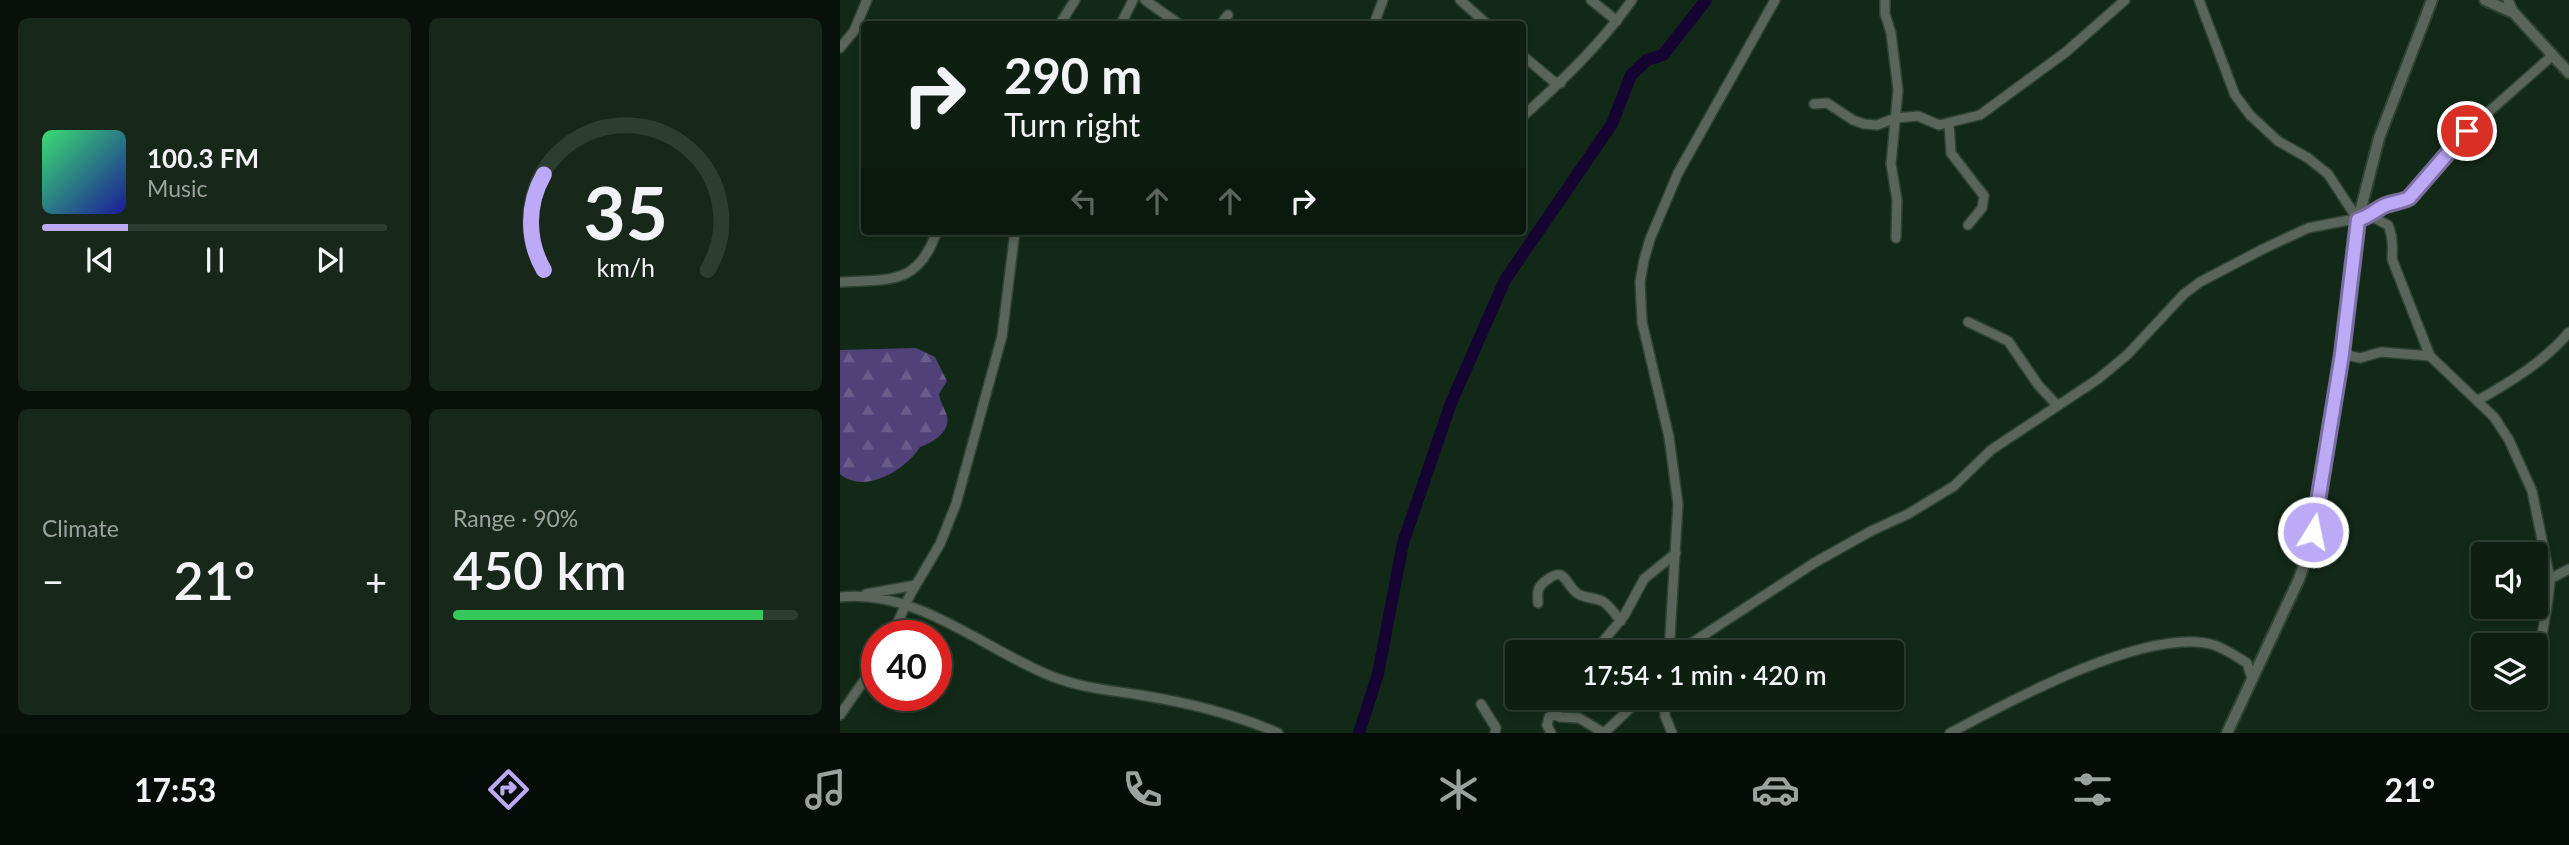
<!DOCTYPE html>
<html lang="en">
<head>
<meta charset="utf-8">
<style>
  :root { --surface:#0e1f11; --page:#17271a; --text:#f1f3f6; --muted:#9ba29f; --line:#2e3d31; --accent:#bcaaf6 }
  body { margin:0; font-family:Lato,sans-serif; background:var(--page); color:var(--text); height:100vh; display:flex; flex-direction:column; font-size:26px; white-space:nowrap }
  * { box-sizing:border-box; margin:0 }
  p { font-size:23px; color:var(--muted) }
  .icon { flex:none; width:38px; height:38px; fill:none; stroke:currentColor; stroke-width:2; stroke-linecap:round; stroke-linejoin:round }
  .map { position:relative; flex:1; overflow:hidden }
  .details { display:flex; flex-direction:column; gap:18px; padding:18px; background:#081109; width:840px }
  .details>* { flex:none }
  .banner { position:absolute; left:21px; top:21px; width:665px; height:214px; border-radius:7px; box-shadow:0 4px 10px #0003,0 0 0 2px var(--line); background:#0e1f11; color:var(--text); overflow:hidden }
  .tools { position:absolute; left:1631px; top:542px; display:grid; gap:14px }
  .tools a { display:grid; place-items:center; width:77px; height:77px; border-radius:7px; background:var(--surface); box-shadow:0 4px 10px #0003,0 0 0 2px var(--line); font-size:35px }
  .speed { position:absolute; left:21px; top:620px; display:flex; gap:14px; font-size:35px; font-weight:700; text-align:center }
  .speed>* { display:grid; place-content:center; width:91px; height:91px; border-radius:50%; background:var(--surface); box-shadow:0 4px 10px #0003,0 0 0 2px var(--line); line-height:1 }
  .speed .limit { border:10px solid #d22; background:#fff; color:#111 }
  .pin { position:absolute; display:grid; place-items:center; width:60px; height:60px; color:#fff; margin:-30px; border:4px solid #fff; border-radius:50%; box-shadow:0 2px 7px #0007 }
  .me { position:absolute; width:77px; margin:-38px; rotate:10deg; stroke-linejoin:round; filter:drop-shadow(0 0 5px #0008) }
  .turn { display:flex; align-items:center; gap:24px; height:147px; padding:0 28px; font-size:32px }
  .turn .icon { width:91px; height:91px; stroke-width:2.5 }
  .turn b { display:block; font-size:49px; line-height:60px }
  .lanes { display:flex; align-items:center; height:66px; padding:0 28px; background:#0003; justify-content:center; gap:35px; direction:ltr }
  .lanes .off { opacity:.35 }
  .big { font-size:52px; font-weight:600; line-height:1.1 }
  .details .tile { flex:1; display:flex; flex-direction:column; justify-content:center; gap:10px; min-width:0; padding:0 24px; border-radius:10px; background:var(--page) }
  .details .dial { align-items:center; gap:0 }
  .dial svg { height:182px; overflow:visible; fill:none; stroke:var(--line); stroke-width:7; stroke-linecap:round; text-anchor:middle }
  .dial text { fill:var(--text); stroke:none }
  .song { display:flex; align-items:center; gap:21px }
  .cover { width:84px; height:84px; border-radius:10px; background:linear-gradient(135deg,hsl(140 70% 55%),hsl(240 70% 35%)) }
  .played { height:7px; border-radius:4px; background:linear-gradient(90deg,var(--accent) 25%,var(--line) 25%) }
  .keys { display:flex; justify-content:space-around; direction:ltr }
  .heat { display:flex; justify-content:space-between; align-items:center; font-size:38px; direction:ltr }
  .charge { height:10px; border-radius:5px; background:linear-gradient(90deg,#34c759 90%,var(--line) 0) }
  .details .tiles { flex:1; display:grid; gap:18px; grid-template-columns:repeat(2,1fr) }
  .trip { position:absolute; left:665px; top:640px; width:399px; height:70px; border-radius:7px; background:var(--surface); box-shadow:0 4px 10px #0003,0 0 0 2px var(--line); font-weight:600; line-height:70px; text-align:center }
  .menu { display:flex; height:112px; justify-content:space-around; align-items:center; background:#060c07; color:var(--muted) }
  .menu .icon { width:49px; height:49px }
  .menu .active { color:var(--accent) }
  .menu b { font-size:32px; color:var(--text) }
  main { display:flex; flex:1; min-height:0 }
  .map>svg:first-child { display:block }
  .forest { fill:url(#forest-firs) }
  .lines { fill:none; stroke-linecap:round; stroke-linejoin:round }
  .river { stroke:#150331; stroke-width:12 }
  .minor-casing { stroke:#2e4332; stroke-width:12 }
  .tertiary-casing { stroke:#2e4332; stroke-width:14 }
  .minor { stroke:#59645a; stroke-width:9 }
  .tertiary { stroke:#59645a; stroke-width:10 }
  .route-casing { stroke:#7a6ea0; stroke-width:18 }
  .route { stroke:#bcaaf6; stroke-width:12 }
</style>
</head>
<body>
<main>
<section class="details">
<div class="tiles">
<div class="tile">
<div class="song"><i class="cover"></i><div><b>100.3 FM</b><p>Music</p></div></div>
<div class="played"></div>
<div class="keys"><svg class="icon" aria-label="previous" viewBox="0 0 24 24"><path d="M18 5L8 12l10 7zM5 5v14"/></svg><svg class="icon" aria-label="pause" viewBox="0 0 24 24"><path d="M8 5v14M16 5v14"/></svg><svg class="icon" aria-label="next" viewBox="0 0 24 24"><path d="M6 5l10 7-10 7zM19 5v14"/></svg></div>
</div>
<div class="tile dial"><svg viewBox="0 0 100 80">
<path d="M14 69A42 42 0 1 1 86 69"/>
<path d="M14 69A42 42 0 0 1 14 27" stroke="#bcaaf6"/>
<text x="50" y="56" font-size="32" font-weight="700">35</text>
<text x="50" y="72" font-size="11">km/h</text>
</svg></div>
<div class="tile"><p>Climate</p>
<div class="heat"><a>−</a><b class="big">21°</b><a>+</a></div>
</div>
<div class="tile"><p>Range · 90%</p><b class="big">450 km</b><div class="charge"></div></div>
</div>
</section>
<div class="map">
<svg width="1729" height="733" viewBox="0 0 1729 733">
  <defs>
    <pattern id="forest-firs" width="22" height="20" patternUnits="userSpaceOnUse" patternTransform="scale(1.75)"><rect width="22" height="20" fill="#504178"/><path d="M5 1l3.5 6h-7zM16 11l3.5 6h-7z" fill="#685c8a"/></pattern>
  </defs>
  <rect width="100%" height="100%" fill="#132917"/>
  <path class="forest" d="M76,348L95,357L107,381L99,394C100,403 105,408 107,416C111,432 92,443 80,447C66,470 24,495 0,474V350Z"/>
  <g class="lines">
    <path class="river" d="M519,733L538,674L563,543L611,403L665,280L772,124L791,75L807,60L823,55L866,0"/>
    <g class="minor-casing">
      <path id="minor" d="M305,0L339,24
        M620,0L647,24
        M751,0L777,21
        M1045,0V14L1051,33L1058,90L1051,164L1057,200L1056,238
        M1359,0L1395,95L1410,115L1438,141L1468,158L1488,174L1518,220
        M1668,0L1674,13
        M220,24L235,0
        M281,24L293,0
        M381,24L388,15
        M534,24L543,0
        M0,48L14,31L27,0
        M682,55L713,81L721,83
        M974,104L987,103L1013,120L1024,124L1037,125L1056,118L1078,116L1099,125L1140,115L1226,52L1285,0
        M682,117C722,81 761,44 792,0
        M1109,123L1111,153L1144,196L1142,208L1128,225
        M1530,216C1544,203 1554,206 1569,198L1627,131L1713,55
        M0,282C50,279 78,286 97,231
        M1128,322L1168,341L1199,386L1217,405
        M1502,354L1520,358L1541,352L1590,356L1654,417L1669,440L1692,491L1710,579
        M1637,401C1671,381 1703,363 1729,332
        M26,594L76,585
        M0,597C78,589 143,649 211,676C241,688 269,690 300,695C344,702 397,715 438,733
        M698,603C697,591 697,587 707,580C727,564 725,588 740,595C747,598 755,598 762,601C770,605 775,615 781,621
        M52,635L70,595L100,544L116,504L162,336L175,231
        M1701,642C1704,620 1709,602 1710,579L1729,569
        M761,644L784,616L804,579L836,553
        M829,653L838,504L829,437L802,322L800,282L804,260L810,239L838,173L935,0
        M841,653L847,646L974,563L1031,531L1068,514L1114,486L1151,450L1258,379L1287,355L1344,294L1360,282L1423,249L1468,228L1530,216L1548,225C1553,236 1553,247 1552,259L1590,356
        M825,698V716L832,733
        M641,704L656,728L655,733
        M0,715L37,662
        M711,733L707,725L709,717L713,714L720,717L739,718L764,733
        M764,733L801,698
        M1110,733C1168,702 1309,625 1374,645C1386,649 1397,657 1407,663L1412,679"/>
    </g>
    <g class="tertiary-casing">
      <path id="tertiary" d="M1645,0L1674,13L1729,73
        M1387,733L1459,579L1469,550L1477,514L1502,354L1518,220L1539,138L1592,0"/>
    </g>
    <use href="#minor" class="minor"/>
    <use href="#tertiary" class="tertiary"/>
  </g>
  <g class="lines">
    <g class="route-casing">
      <path id="route" d="M1473,532L1502,354L1518,220C1530,216 1530,214 1540,208C1548,202 1560,203 1569,198L1627,131"/>
    </g>
    <use href="#route" class="route"/>
  </g>
</svg>
<div class="tools">
<a><svg class="icon" aria-label="sound" viewBox="0 0 24 24"><path d="M4 9h4l5-4v14l-5-4H4zM17 9q2 3 0 6"/></svg></a>
<a><svg class="icon" aria-label="layers" viewBox="0 0 24 24"><path d="M12 4l9 5-9 5-9-5zM3 14l9 5 9-5"/></svg></a>
</div>
<div class="speed"><div class="limit">40</div></div>
<div class="pin" style="left:1627px;top:131px;background:#d93025"><svg class="icon" aria-label="arrive" viewBox="0 0 24 24"><path d="M6 21V4h12l-3 4 3 4H6"/></svg></div>
<svg class="me" style="left:1473px;top:532px" viewBox="-20 -20 40 40"><circle r="17" fill="#bcaaf6" stroke="#fff" stroke-width="3"/><path d="M0-11L8 9 0 5-8 9z" fill="#fff"/></svg>
<div class="trip">17:54 · 1 min · 420 m</div>
<div class="banner">
<div class="turn"><svg class="icon" aria-label="right" viewBox="0 0 24 24"><path d="M7 20v-9h11M14 6l5 5-5 5"/></svg><div><b>290 m</b>Turn right</div></div>
<div class="lanes"><svg class="icon off" aria-label="left" viewBox="0 0 24 24"><path d="M17 20v-9H6M10 6l-5 5 5 5"/></svg><svg class="icon off" aria-label="ahead" viewBox="0 0 24 24"><path d="M12 20V5M6 11l6-6 6 6"/></svg><svg class="icon off" aria-label="ahead" viewBox="0 0 24 24"><path d="M12 20V5M6 11l6-6 6 6"/></svg><svg class="icon" aria-label="right" viewBox="0 0 24 24"><path d="M7 20v-9h11M14 6l5 5-5 5"/></svg></div>
</div>
</div>
</main>
<nav class="menu">
<b>17:53</b>
<svg class="icon active" aria-label="directions" viewBox="0 0 24 24"><path d="M12 3l9 9-9 9-9-9zM9 14v-3h6M13 9l2 2-2 2"/></svg>
<svg class="icon" aria-label="music" viewBox="0 0 24 24"><path d="M9 18V5l10-2v13"/><circle cx="6" cy="18" r="3"/><circle cx="16" cy="16" r="3"/></svg>
<svg class="icon" aria-label="phone" viewBox="0 0 24 24"><path d="M5 4h4l2 5-3 2q2 4 5 5l2-3 5 2v4C11 20 4 13 5 4z"/></svg>
<svg class="icon" aria-label="climate" viewBox="0 0 24 24"><path d="M12 3v18M4 7l16 10M4 17L20 7"/></svg>
<svg class="icon" aria-label="car" viewBox="0 0 24 24"><path d="M5 17H2v-5l4-1 3-4h7l3 4 3 1v5h-3M9 17h6M6 11h13"/><circle cx="7" cy="17" r="2"/><circle cx="17" cy="17" r="2"/></svg>
<svg class="icon" aria-label="filters" viewBox="0 0 24 24"><path d="M4 7h16M4 17h16"/><circle cx="9" cy="7" r="2"/><circle cx="15" cy="17" r="2"/></svg>
<b>21°</b>
</nav>
</body>
</html>
